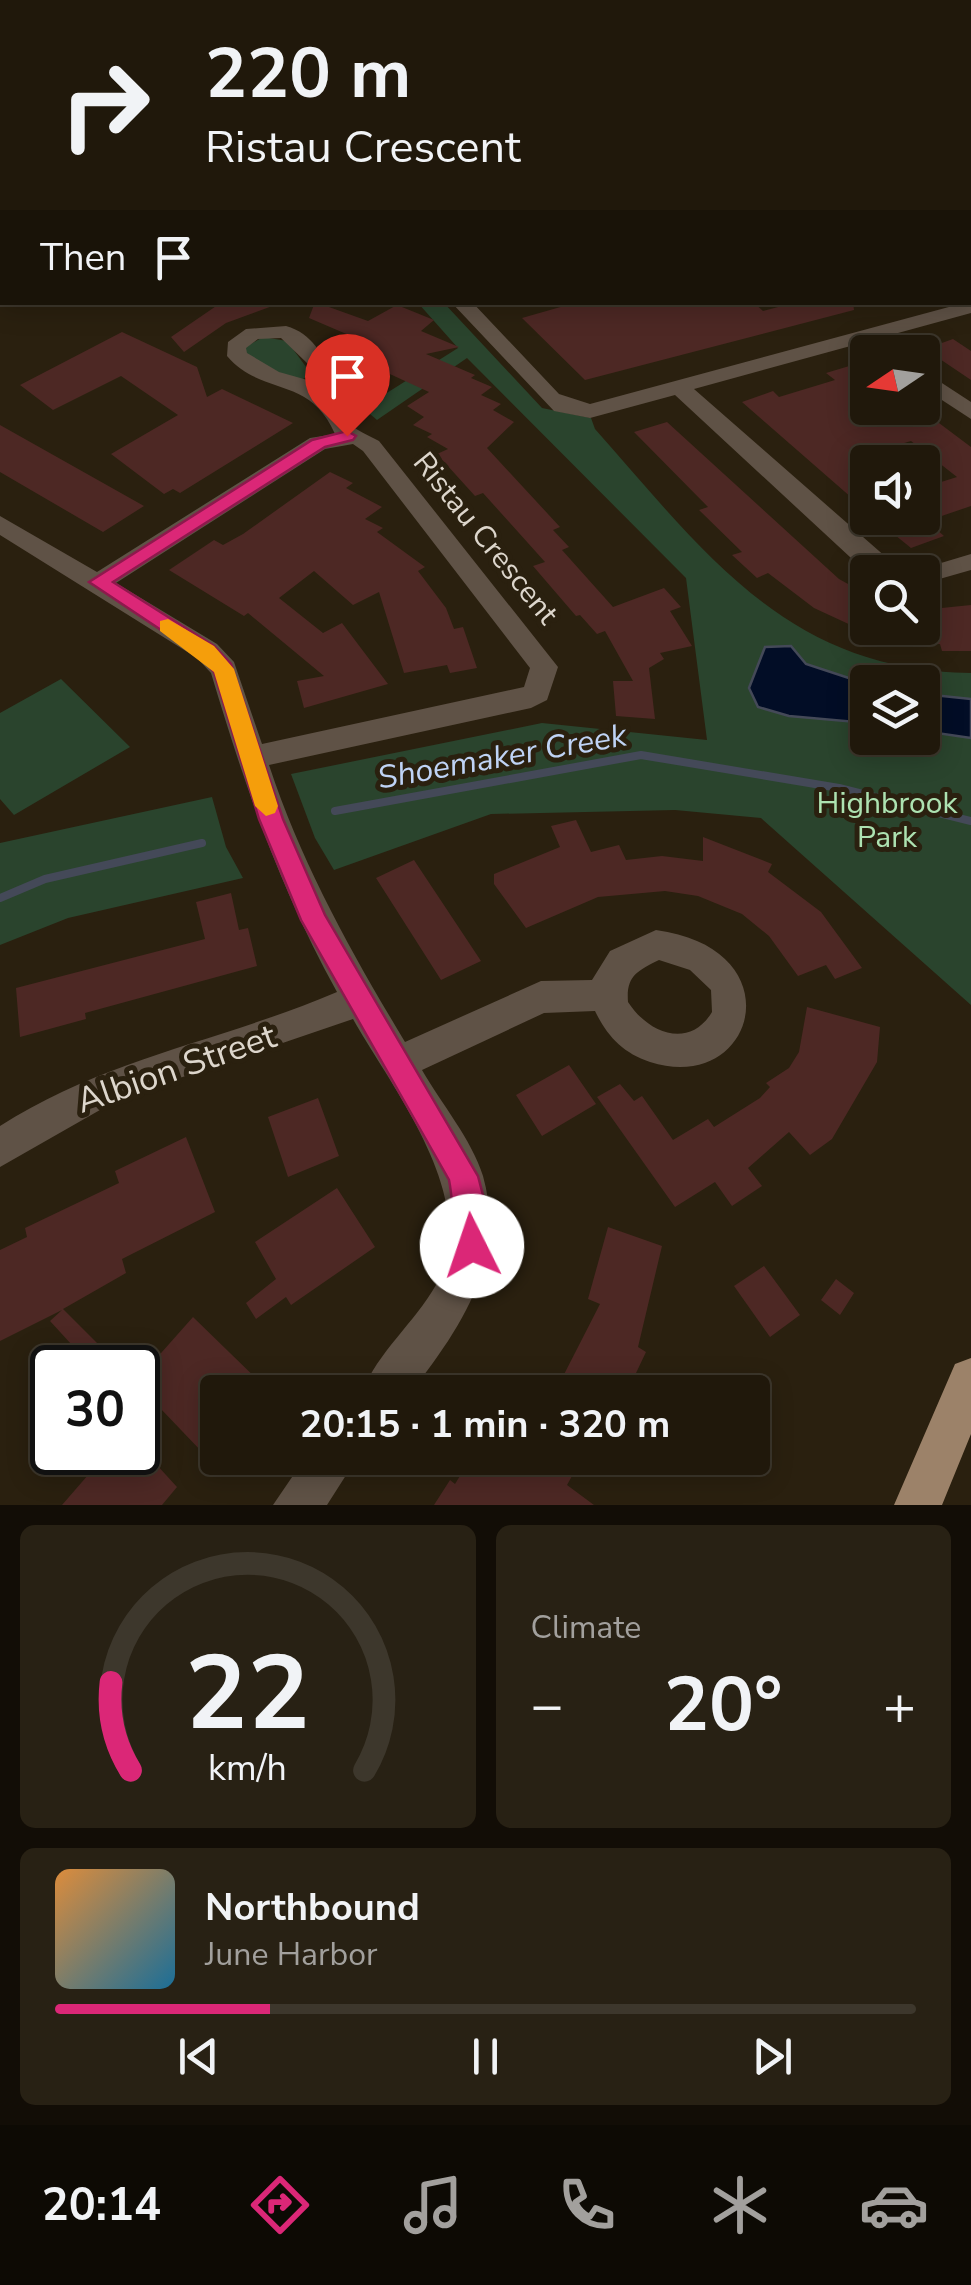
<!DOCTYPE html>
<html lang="en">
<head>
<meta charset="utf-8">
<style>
  :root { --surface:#20180b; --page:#282114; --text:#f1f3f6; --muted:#a2a09d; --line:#3d372c; --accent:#db2777 }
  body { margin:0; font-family:"Nunito Sans",sans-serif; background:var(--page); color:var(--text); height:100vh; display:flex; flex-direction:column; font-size:38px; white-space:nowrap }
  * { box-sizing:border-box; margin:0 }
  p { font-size:32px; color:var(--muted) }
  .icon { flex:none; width:55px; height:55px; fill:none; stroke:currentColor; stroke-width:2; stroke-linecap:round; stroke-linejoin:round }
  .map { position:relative; height:1505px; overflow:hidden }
  .drawer { display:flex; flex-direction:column; gap:20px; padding:20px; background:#120d06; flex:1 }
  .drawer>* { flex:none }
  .top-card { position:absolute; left:0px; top:0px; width:972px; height:305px; box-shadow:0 5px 25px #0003,0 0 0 2px var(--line); background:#20180b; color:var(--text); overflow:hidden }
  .needle { width:65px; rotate:257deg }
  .controls { position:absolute; left:850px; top:335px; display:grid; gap:20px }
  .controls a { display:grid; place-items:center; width:90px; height:90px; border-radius:10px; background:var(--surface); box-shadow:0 5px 25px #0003,0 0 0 2px var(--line); font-size:50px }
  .speed { position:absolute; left:30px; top:1345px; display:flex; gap:20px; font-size:50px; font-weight:700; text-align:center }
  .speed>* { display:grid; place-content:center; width:130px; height:130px; border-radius:50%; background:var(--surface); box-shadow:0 5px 25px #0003,0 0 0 2px var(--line); line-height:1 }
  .speed .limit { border:5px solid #111; border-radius:15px; background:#fff; color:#111 }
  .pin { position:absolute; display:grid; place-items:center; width:85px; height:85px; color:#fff; margin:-102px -42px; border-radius:50% 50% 50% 0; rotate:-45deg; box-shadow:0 0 10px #0007 }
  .pin .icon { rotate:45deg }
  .me { position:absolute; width:110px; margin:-55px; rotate:356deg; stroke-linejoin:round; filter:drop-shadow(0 0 8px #0008) }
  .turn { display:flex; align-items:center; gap:35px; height:210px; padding:0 40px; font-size:45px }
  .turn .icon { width:130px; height:130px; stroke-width:2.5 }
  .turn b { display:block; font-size:70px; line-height:85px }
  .then { display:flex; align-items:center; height:95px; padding:0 40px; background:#0003; gap:20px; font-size:38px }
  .big { font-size:75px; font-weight:700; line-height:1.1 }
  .drawer .widget { flex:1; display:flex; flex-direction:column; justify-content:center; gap:15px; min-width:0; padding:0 35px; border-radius:15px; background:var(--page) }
  .drawer .dial { align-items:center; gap:0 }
  .dial svg { height:260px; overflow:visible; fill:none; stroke:var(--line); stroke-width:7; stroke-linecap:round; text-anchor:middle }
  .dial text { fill:var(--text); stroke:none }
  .song { display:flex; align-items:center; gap:30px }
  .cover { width:120px; height:120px; border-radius:15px; background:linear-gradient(135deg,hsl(30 70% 55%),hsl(200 70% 35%)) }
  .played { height:10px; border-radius:5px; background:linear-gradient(90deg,var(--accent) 25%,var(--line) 25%) }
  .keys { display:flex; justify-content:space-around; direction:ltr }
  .heat { display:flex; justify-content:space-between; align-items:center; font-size:55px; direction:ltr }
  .drawer .tiles { flex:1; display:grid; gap:20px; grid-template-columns:1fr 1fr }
  .widget:last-child { grid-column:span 2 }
  .trip { position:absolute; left:200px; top:1375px; width:570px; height:100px; border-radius:10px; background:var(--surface); box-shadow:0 5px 25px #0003,0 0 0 2px var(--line); font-weight:700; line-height:100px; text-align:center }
  .menu { display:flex; height:160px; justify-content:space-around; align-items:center; background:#0d0a04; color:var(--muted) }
  .menu .icon { width:70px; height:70px }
  .menu .active { color:var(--accent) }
  .menu b { font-size:45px; color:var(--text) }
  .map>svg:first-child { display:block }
  .green { fill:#2a442d; fill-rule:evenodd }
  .water { fill:#020d26; stroke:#444958; stroke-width:2.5 }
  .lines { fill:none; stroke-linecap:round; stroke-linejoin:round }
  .stream { stroke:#444958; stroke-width:8 }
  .building { fill:#4d2824 }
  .minor { fill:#5f5246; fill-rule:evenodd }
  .major { fill:#9c8269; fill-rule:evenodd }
  .route { fill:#db2777; stroke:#8e194d; stroke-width:2.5 }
  .slow { fill:#f59e0b }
  .labels { text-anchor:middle; stroke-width:10; stroke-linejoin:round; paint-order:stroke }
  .street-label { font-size:30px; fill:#ddd6cc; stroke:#2a200f }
  .park-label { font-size:30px; fill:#ade2b1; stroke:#2a200f }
  .water-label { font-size:32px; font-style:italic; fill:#bfd3f5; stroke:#2a200f }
  .near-street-label { font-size:35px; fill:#ddd6cc; stroke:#2a200f }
</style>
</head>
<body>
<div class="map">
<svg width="971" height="1505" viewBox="0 0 971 1505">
  <rect width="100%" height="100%" fill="#2a200f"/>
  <path class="green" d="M418,303H444L542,408L591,418L595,429C706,554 788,671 971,673V1005L761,818L675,810L491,814L334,870L315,838L291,774L542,723L707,740L686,578L467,358L377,420L363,408L458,348ZM868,682H922V738H868Z
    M263,337L287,341L312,375L298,381L247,358L242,349Z
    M61,679L130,747L14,815L0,799V713Z
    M212,797L226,847L243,878L68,918L0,945V843Z"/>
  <path class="water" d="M791,646L806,664L867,684V723L789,716L758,707L749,688L765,647Z
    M923,694L971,699V738L923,731Z"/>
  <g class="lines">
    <path class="stream" d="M335,811L641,755L839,788L971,821
      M0,898L45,879L202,843"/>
  </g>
  <path class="building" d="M222,302L275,305L226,323L184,352L171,337Z
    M315,302L368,321L397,305L434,320L421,331L459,347L426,354L475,375L471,378L492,387L481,395L501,404L493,410L514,422L487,448L560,527L553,530L569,547L562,550L613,607L664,588L681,607L670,611L692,646L660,653L664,659L649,668L655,719L616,716L613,681H633L605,631L597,634L580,615L576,616L533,566L545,562L483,493L475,496L437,454L448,449L427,437L432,434L413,425L424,417L407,406L429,392L368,364L373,361L354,353L361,349L343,340L351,336L309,318Z
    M578,302H753L763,311L797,302H853L854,310L585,380L522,318Z
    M122,332L197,367L207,397L222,389L293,423L180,493L173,489L164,494L111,454L178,415L121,376L53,410L20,385Z
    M953,339L971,351V380L925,349Z
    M856,364L868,373V408H919L971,447V506L927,521L944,536L911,548L874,518H922V488L957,477L911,441L868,454V512L742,402L773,391L779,397L835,380L826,373Z
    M667,422L839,579L868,595V633L814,608L768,573L757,578L732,555L742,552L699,510L708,507L634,432Z
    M0,425L144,506L103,532L0,472Z
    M330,472L353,483L346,488L382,507L365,519L383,528L377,532L425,567L418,571L446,608L454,629L463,627L477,668L450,673L447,665L404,673L379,592L353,605L314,571L279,598L323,633L342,623L388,684L304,708L297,681L324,676L248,613L244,616L169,570L214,540L223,545L243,534Z
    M971,605V651H942L940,644H922V610Z
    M576,820L591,852L619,845L626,860L662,856L703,861V837L772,864L768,872L821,912L862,968L835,979L826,965L798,976L769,936L742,914L698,896L665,891L598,897L526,928L494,884V874L560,847L551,826Z
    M414,860L481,961L441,980L376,878Z
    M231,893L239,930L248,928L257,966L85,1013L86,1019L20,1037L16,988L205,939L196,902Z
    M807,1007L880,1027L877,1062L832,1139L810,1155L789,1132L748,1168L762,1186L732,1206L715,1182L675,1207L597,1097L620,1084L634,1101L642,1096L673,1140L708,1119L714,1127L760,1098L770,1087L766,1083L789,1068L799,1052Z
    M569,1065L596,1104L542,1136L516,1095Z
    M318,1098L339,1156L288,1177L268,1117Z
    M186,1137L215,1212L122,1259L126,1273L63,1309L122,1368H93L50,1321L62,1310L0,1341V1250L27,1237L25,1228L119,1183L115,1171Z
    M337,1188L375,1247L291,1305L286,1297L256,1319L246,1303L276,1279L255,1242Z
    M608,1227L662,1246L638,1347L646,1352L627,1392H555L600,1304L588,1299Z
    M764,1266L800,1315L770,1337L734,1286Z
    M836,1279L854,1293L840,1315L821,1300Z
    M193,1317L270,1392H218V1435L203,1453L138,1385V1379Z
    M108,1452H145L177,1487L162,1505H62Z
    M471,1458H582L567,1485L594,1505H434L450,1480L455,1484Z"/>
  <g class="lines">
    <path class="minor" d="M28,0H42L43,2H29Z
      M163,0H176L177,2H164Z
      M304,0H317L318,2H305Z
      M508,0H594L593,2Z
      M742,0H754L755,2H743Z
      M970,165H971V175H970Z
      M971,301V313L694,389L903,572L864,570L675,395L590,418L554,411L451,302H472L559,394L590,404Z
      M286,326C339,341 329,412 358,430C364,434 372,437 379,441L558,667L547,700L531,708L269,765C302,865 351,952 405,1042L541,981L592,980L610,951L656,930C797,949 755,1096 650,1062C623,1053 607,1036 595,1011L544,1013L422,1070C441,1103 472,1140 483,1176C507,1261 460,1329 411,1392H362C378,1352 415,1322 436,1285C483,1201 393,1090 353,1019L121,1098L0,1167V1126C108,1057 223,1041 337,992C279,887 245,786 211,673L197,658L0,535V516L97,572L310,438L335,434C310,375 262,397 227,356L228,342L246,329ZM281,338L308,364L311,381L279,372L247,353L246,348L258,339ZM353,444L363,451L530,668L524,687L262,744L234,662L217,644L116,583L325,449ZM659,960L690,970L711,990L712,1012C689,1050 648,1033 628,1002C626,976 637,971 659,960Z
      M922,370L971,402V419L922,387Z
      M971,554V570L922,584V572H911Z
      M305,1458H357L327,1505H273Z"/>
    <path class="major" d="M970,90H971V100H970Z
      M2,292V302H8L0,305Z
      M971,1358V1434L942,1505H894L955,1364Z"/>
  </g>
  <path class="route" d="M347,431L356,436L353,440L325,447L113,582L214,646L231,664L283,819L325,915L478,1176C485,1202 494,1231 483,1257L472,1262L461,1257C452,1236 454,1204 449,1180L301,920L259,819L214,672L200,656L89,582L312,440Z"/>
  <path class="slow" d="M168,619L214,646L234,669L278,806L275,813L266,816L255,806L214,672L160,631V621Z"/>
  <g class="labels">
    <g class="street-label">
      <text transform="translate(486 538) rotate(51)" y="10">Ristau Crescent</text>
    </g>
    <g class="park-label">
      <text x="887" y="813">Highbrook<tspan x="887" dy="34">Park</tspan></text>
    </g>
    <g class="water-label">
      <text transform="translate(502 756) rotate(-10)" y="11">Shoemaker Creek</text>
    </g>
    <g class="near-street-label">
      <text transform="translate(176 1068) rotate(-19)" y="12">Albion Street</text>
    </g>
  </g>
</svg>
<div class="controls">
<a><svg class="needle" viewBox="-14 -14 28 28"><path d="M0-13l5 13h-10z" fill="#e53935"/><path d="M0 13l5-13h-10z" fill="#a2a09d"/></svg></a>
<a><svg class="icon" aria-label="sound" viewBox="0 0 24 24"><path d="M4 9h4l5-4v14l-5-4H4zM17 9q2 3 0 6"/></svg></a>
<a><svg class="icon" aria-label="search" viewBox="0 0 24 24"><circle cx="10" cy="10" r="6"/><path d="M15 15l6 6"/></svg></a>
<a><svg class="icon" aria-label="layers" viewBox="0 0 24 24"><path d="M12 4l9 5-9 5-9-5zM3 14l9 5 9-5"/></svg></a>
</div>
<div class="speed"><div class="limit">30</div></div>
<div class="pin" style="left:347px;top:436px;background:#d93025"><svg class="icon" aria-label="arrive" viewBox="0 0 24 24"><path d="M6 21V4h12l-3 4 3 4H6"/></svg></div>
<svg class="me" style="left:472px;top:1246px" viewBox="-20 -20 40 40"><circle r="19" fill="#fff"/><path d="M0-13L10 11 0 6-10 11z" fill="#db2777"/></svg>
<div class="trip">20:15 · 1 min · 320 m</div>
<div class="top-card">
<div class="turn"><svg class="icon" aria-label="right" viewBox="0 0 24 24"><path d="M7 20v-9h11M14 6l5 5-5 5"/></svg><div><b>220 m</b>Ristau Crescent</div></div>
<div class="then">Then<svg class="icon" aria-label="arrive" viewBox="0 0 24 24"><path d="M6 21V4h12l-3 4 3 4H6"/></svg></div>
</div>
</div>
<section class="drawer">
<div class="tiles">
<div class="widget dial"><svg viewBox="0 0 100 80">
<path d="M14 69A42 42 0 1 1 86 69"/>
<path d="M14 69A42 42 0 0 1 8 42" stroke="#db2777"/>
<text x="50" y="56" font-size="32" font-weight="700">22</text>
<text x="50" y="72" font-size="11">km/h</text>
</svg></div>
<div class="widget"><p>Climate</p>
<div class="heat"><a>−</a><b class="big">20°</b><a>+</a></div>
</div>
<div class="widget">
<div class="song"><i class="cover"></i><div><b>Northbound</b><p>June Harbor</p></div></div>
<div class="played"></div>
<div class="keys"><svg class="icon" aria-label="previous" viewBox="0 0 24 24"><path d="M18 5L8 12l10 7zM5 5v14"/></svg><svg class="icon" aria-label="pause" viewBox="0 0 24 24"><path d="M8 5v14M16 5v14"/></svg><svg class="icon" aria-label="next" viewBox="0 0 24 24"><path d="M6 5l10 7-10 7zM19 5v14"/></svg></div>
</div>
</div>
</section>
<nav class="menu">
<b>20:14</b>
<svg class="icon active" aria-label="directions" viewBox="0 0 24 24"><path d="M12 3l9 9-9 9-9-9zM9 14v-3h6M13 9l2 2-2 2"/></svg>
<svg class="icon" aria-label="music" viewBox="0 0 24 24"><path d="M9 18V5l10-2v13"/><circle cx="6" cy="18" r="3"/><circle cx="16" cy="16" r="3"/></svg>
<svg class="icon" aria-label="phone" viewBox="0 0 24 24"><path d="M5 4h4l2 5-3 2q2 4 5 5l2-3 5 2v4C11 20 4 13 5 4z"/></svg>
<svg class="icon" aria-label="climate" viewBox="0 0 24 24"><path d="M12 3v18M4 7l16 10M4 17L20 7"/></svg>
<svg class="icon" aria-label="car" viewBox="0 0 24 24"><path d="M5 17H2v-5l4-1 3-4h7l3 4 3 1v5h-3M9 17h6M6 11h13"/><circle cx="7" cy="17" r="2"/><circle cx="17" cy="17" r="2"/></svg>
</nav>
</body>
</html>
